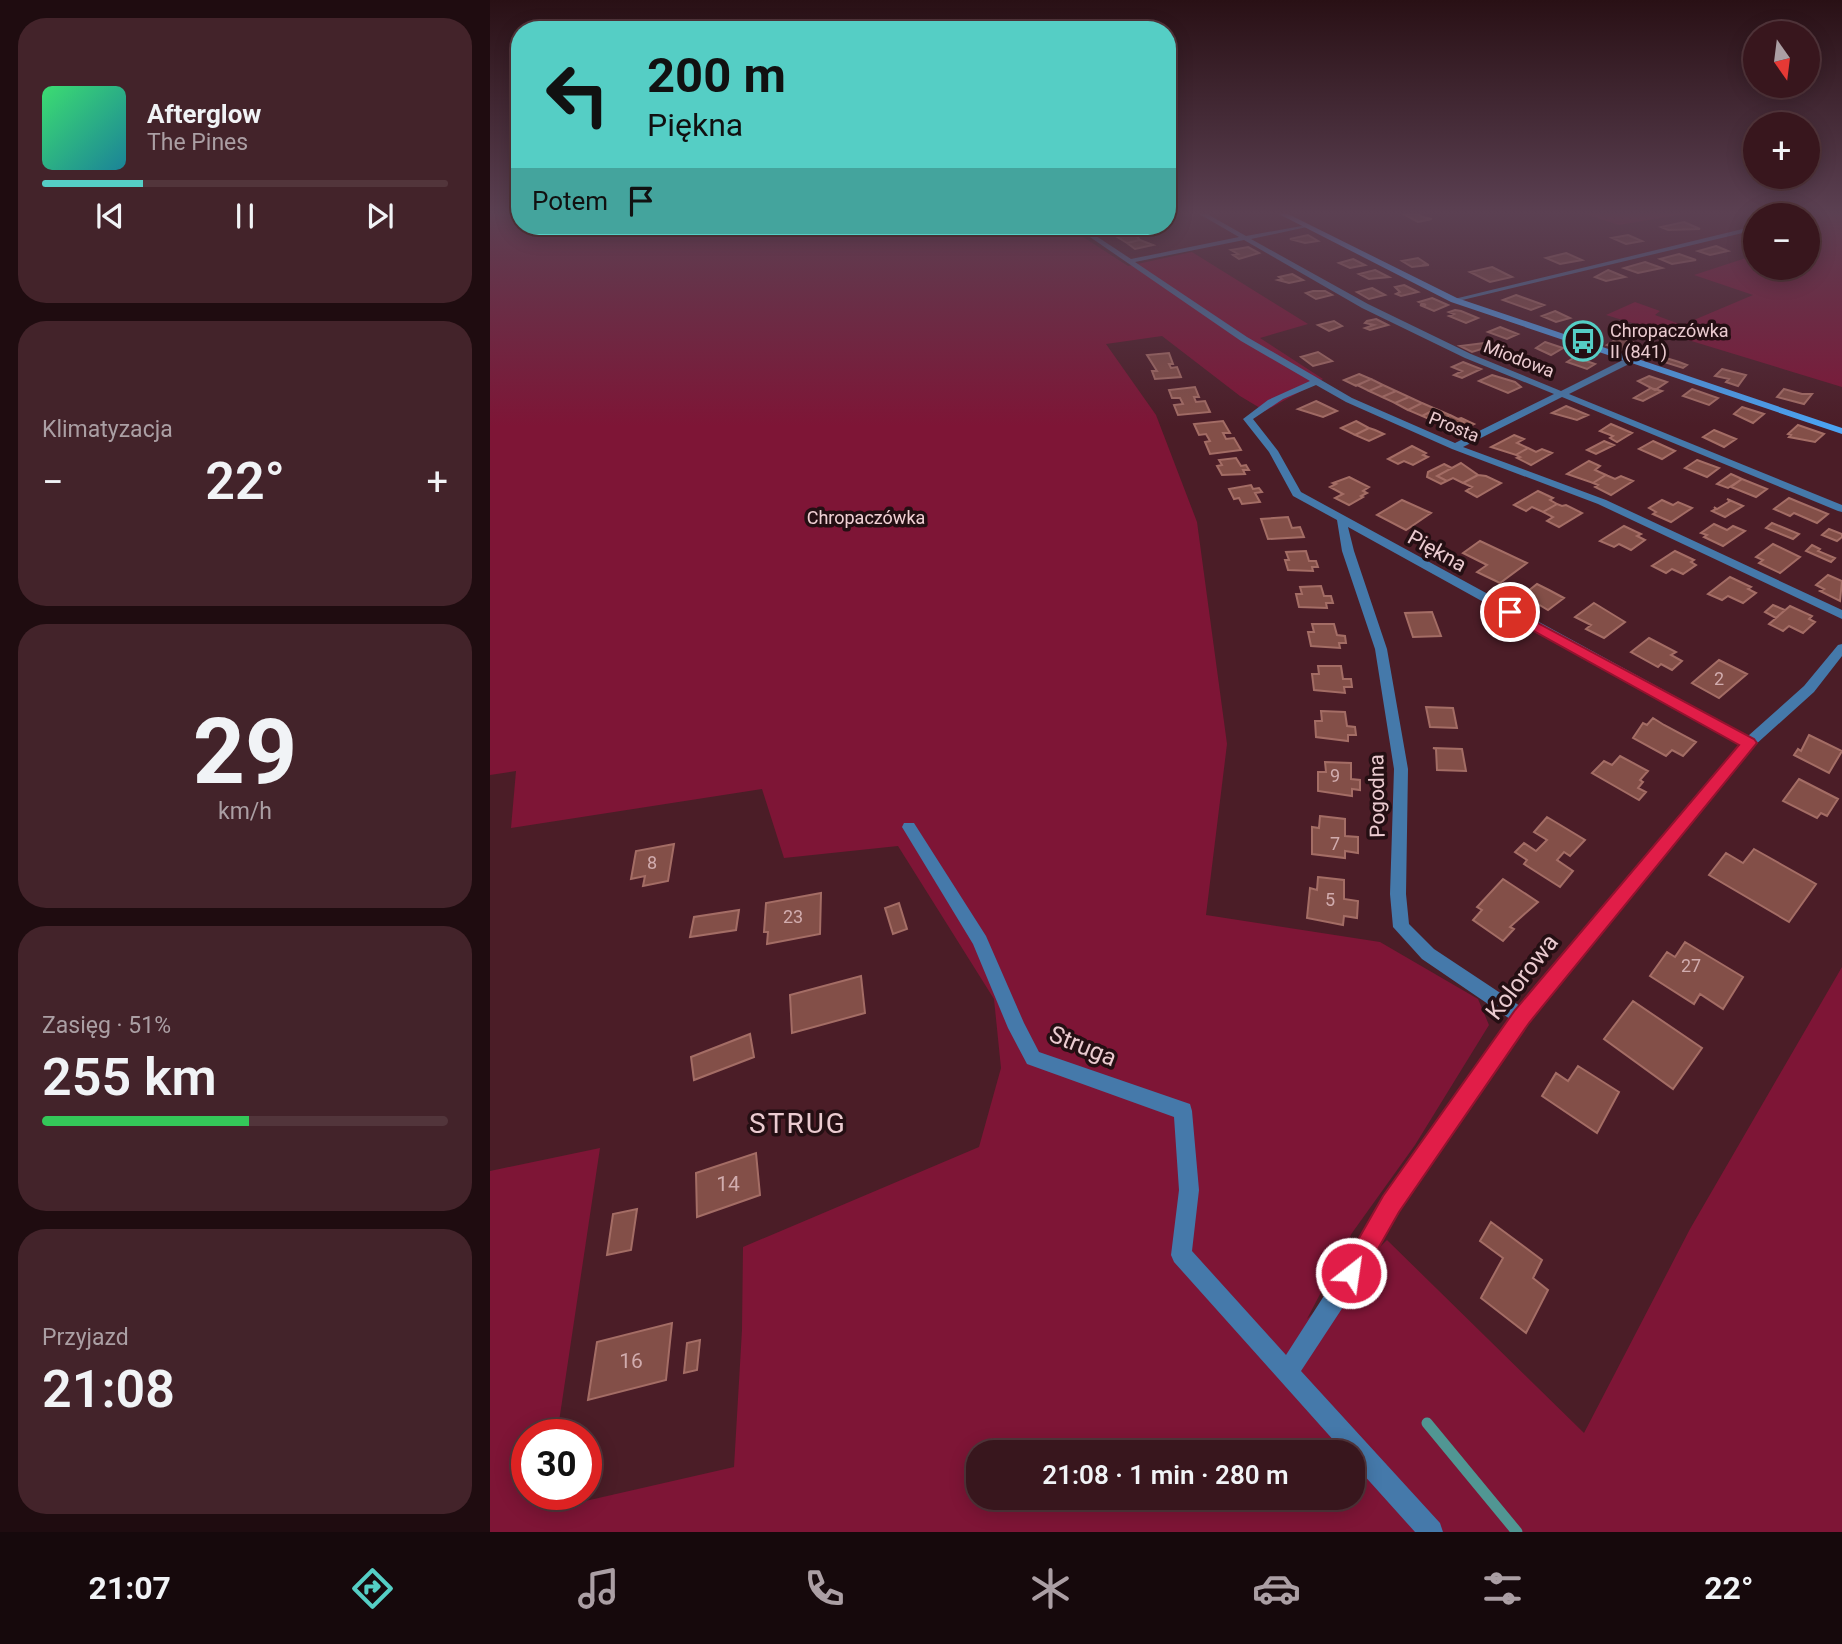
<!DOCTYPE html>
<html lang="pl">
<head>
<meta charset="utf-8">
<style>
  :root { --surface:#38161d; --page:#43232a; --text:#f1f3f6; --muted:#ab9fa4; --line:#52353b; --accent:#55cec5 }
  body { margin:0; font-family:Roboto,sans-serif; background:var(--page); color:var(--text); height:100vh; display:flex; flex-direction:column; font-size:26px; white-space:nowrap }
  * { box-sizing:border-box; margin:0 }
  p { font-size:23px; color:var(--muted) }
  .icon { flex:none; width:38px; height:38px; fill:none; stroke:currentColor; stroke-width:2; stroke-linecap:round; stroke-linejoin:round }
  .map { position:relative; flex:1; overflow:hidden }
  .side { display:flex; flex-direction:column; gap:18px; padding:18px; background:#1f0c10; width:490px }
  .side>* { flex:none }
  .hud { position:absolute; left:21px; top:21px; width:665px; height:214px; border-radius:28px; box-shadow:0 4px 18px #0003,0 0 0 2px var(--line); background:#55cec5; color:#111; overflow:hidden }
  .needle { width:46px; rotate:166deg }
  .buttons { position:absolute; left:1253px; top:21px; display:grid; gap:14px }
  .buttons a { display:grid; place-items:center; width:77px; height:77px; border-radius:50%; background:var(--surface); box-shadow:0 4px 18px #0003,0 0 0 2px var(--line); font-size:35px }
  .speed { position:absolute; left:21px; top:1419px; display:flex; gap:14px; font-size:35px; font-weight:700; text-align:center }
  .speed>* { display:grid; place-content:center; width:91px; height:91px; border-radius:50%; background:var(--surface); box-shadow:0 4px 18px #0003,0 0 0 2px var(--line); line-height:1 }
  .speed .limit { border:10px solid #d22; background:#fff; color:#111 }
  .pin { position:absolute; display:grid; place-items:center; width:60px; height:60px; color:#fff; margin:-30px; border:4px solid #fff; border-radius:50%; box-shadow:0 2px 7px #0007 }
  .me { position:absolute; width:77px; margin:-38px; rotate:30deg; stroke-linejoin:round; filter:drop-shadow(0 0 5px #0008) }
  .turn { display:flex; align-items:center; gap:24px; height:147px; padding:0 21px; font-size:32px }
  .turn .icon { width:91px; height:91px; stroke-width:2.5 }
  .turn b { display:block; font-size:49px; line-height:60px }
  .then { display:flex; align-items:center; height:66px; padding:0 21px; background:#0003; gap:14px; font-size:26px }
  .big { font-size:52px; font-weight:600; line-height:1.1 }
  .side .tile { flex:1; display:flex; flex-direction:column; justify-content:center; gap:10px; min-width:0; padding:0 24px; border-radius:28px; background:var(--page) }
  .side .dial { align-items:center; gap:0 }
  .dial b { font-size:91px; line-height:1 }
  .song { display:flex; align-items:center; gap:21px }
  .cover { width:84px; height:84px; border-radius:10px; background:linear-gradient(135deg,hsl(140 70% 55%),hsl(190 70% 35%)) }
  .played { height:7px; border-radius:4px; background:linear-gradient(90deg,var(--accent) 25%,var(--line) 25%) }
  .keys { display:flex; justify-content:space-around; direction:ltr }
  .heat { display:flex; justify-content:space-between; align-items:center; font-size:38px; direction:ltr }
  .charge { height:10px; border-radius:5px; background:linear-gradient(90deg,#34c759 51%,var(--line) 0) }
  .trip { position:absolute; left:476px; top:1440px; width:399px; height:70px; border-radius:28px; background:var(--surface); box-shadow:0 4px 18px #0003,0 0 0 2px var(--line); font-weight:600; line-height:70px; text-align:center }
  .menu { display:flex; height:112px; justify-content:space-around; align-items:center; background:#16090c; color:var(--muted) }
  .menu .icon { width:49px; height:49px }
  .menu .selected { color:var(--accent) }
  .menu b { font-size:32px; color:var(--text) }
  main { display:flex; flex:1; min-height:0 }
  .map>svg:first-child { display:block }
  .green { fill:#7e1536; fill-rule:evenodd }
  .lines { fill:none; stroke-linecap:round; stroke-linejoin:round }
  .stream { stroke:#519693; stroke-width:11 }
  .building { fill:#834f48; stroke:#a46d65; stroke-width:2 }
  .street { fill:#4579aa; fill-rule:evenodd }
  .secondary { fill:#4ba2f1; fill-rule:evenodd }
  .route { fill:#e11d48; stroke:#92132f; stroke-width:2 }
  .labels { text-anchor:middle; stroke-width:7; stroke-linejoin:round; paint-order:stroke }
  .far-poi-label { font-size:18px; fill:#ebcbd0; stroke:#240f13; text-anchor:start }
  .far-street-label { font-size:18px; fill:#ebcbd0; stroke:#240f13 }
  .far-park-label { font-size:18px; fill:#f1d1d5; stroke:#240f13 }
  .number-label { font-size:18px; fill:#d1acae }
  .street-label { font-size:21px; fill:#ebcbd0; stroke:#240f13 }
  .near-number-label { font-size:21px; fill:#d1acae }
  .near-street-label { font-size:24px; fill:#ebcbd0; stroke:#240f13 }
  .near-neighbourhood-label { font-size:28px; letter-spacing:2px; fill:#ebcbd0; stroke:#240f13 }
</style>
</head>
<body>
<main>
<section class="side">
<div class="tile">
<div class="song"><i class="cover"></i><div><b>Afterglow</b><p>The Pines</p></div></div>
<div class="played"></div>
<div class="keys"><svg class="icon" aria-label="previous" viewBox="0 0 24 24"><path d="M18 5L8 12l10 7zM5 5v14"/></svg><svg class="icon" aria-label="pause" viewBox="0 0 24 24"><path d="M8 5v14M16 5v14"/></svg><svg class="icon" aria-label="next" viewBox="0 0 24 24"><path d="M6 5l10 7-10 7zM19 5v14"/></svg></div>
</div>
<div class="tile"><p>Klimatyzacja</p>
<div class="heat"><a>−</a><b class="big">22°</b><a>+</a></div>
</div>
<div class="tile dial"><b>29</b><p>km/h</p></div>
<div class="tile"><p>Zasięg · 51%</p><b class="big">255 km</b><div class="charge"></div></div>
<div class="tile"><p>Przyjazd</p><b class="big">21:08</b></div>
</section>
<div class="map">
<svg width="1352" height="1532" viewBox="0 0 1352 1532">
  <rect width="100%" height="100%" fill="#4b1d27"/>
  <path class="green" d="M0,211H30V226H484L489,230L513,226H576L638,266L702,252L818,324L770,338L833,379L775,411L750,396L672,336L616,344L666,415L707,522L737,744L716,915L890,942L988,999L999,1025L925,1145L862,1233L817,1319L897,1240L1094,1433L1200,1229L1352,967V1532H0V1171L110,1148L67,1435H37V1494L58,1495L56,1510L244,1467L252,1330L253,1247L489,1147L511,1068L504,999L408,846L294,858L272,789L21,828L26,771L0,775ZM488,1452H863V1498H488Z
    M1086,211H1212L1129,225Z
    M1243,211H1352V387L1116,315L1145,302L1170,311L1165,315L1192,325L1263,295L1204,275L1265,255V268H1318V237L1324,235L1318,233V215H1265V218Z"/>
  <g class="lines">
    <path class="stream" d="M937,1423L1027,1532"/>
  </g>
  <path class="building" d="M926,213L933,217L942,219L928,222L915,215Z
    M1194,222L1210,229L1178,230L1171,227Z
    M644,233L650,240L637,243L624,235Z
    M818,235L828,241L815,243L800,239Z
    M1138,235L1152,241L1136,244L1122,238Z
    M650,240L663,245L645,249L637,243Z
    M1226,246L1238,251L1220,255L1208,251Z
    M758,247L769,253L749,259L743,255L748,254L741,250Z
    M1076,253L1092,260L1070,264L1056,258Z
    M1189,254L1206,260L1182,264L1170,259Z
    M928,258L937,264L932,265H939L922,267L912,261Z
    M863,259L875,265L860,268L849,263Z
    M1155,262L1172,268L1148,273L1134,268Z
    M1002,267L1022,277L1000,282L980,272Z
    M885,270L899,277L879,279L869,274Z
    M1118,270L1135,277L1116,281L1105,277Z
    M802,274L813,280L799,283L788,280L792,279L789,277Z
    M914,285L928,292L911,296L906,294L910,292L905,287Z
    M882,288L895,295L879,299L867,292Z
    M823,291H835L842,295L826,299L816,293Z
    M1026,295L1054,305L1041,310L1013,300Z
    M942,298L958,305L944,311L930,305H936L929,302Z
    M965,310L971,311L988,318L976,323L959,316L964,314L959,312Z
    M1065,311L1080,318L1066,322L1052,316Z
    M886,319L898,325L880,330L875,328L884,325L875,323L877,321Z
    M844,321L852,326L839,331L828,325Z
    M1010,327L1028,334L1017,339L998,332Z
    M1128,338L1142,342L1140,343L1146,345L1137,352L1117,345Z
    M1055,342L1073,348L1061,355L1046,348Z
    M994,343L1001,346L982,352L970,346Z
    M828,352L842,361L823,366L811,357Z
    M679,353L683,364H679L681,368L687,367L691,377L665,379L662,371H667L657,355Z
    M1085,357L1105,364L1097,369L1077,362Z
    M1176,358L1189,362L1197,365L1193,368L1171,361Z
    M973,362L991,369L972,378L964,375L972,371L962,367Z
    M1232,369L1256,375L1248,386L1236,382L1239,379L1225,376Z
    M869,374L881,379L866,386L854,380Z
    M1002,375L1025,382L1031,387L1018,393L989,381Z
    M1159,376L1177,382L1165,390L1148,381Z
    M881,379L893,385L879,391L867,385Z
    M893,385L906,391L892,397L879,391Z
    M705,387L709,397H704L706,402L715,401L720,412L688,415L684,405L693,404L690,398H682L679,390Z
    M1161,388L1172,391L1153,401L1144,398Z
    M1202,389L1228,398L1219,405L1193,396Z
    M1294,389L1312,394H1322L1314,404L1287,397Z
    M906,391L919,397L905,403L892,397Z
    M919,397L932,403L918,410L905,403Z
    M826,401L847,411L833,417L808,409Z
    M932,403L946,409L932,416L918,410Z
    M1076,406L1098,415L1087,420L1062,413Z
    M1252,407L1274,414L1263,423L1244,414Z
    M946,409L960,415L946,422L932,416Z
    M960,415L974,422L959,429L946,422Z
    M971,418L984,424L965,434L950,427L959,429L974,422L968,419Z
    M733,421L740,433H733L736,439L744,438L751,450L720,454L715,442L720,441L716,434L709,435L704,424Z
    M866,421L879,428L865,435L851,428Z
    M1121,424L1142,433L1127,442L1120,438L1123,436L1110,431Z
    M1308,425L1334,434L1325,442L1299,437L1301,435L1298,434Z
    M879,428L885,430L894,434L879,441L865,435Z
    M1224,430L1246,439L1234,447L1213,437Z
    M1024,435L1034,439L1027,443L1038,448L1026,455L1001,447Z
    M1114,441L1124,445L1106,454L1097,450Z
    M1163,441L1185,451L1172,459L1149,449Z
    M922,446L936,453L933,455L938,457L923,465L914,461L908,464L898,459Z
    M1038,448L1046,452L1052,449L1062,453L1041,465L1027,458L1030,457L1026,455Z
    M746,458L751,466L756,465L759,470H753L755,474L732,475L727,466L732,465L729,460Z
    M1207,460L1229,468L1217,477L1195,468Z
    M1099,461L1110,466L1105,470L1116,475L1103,483L1077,474Z
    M971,463L988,475L973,483L963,478L957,481L947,476Z
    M954,464L962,468L947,476L957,481L951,484L937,477L938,472Z
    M1241,474L1252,479L1238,488L1227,484Z
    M988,475L996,476L1011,483L987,497L976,491L982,487L973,483Z
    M1116,475L1125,479L1131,476L1143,481L1121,495L1105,487L1108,485L1103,483Z
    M859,477L879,487L873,491L877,493L871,496L873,497L859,505L845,498L853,494L840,487L846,484L843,483Z
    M1252,479L1277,489L1266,497L1241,487Z
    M761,485L763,489L769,488L772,492L765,493L770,502L752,504L749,498L744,499L739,489Z
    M1048,491L1063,498L1060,500L1067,504L1053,512L1042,507L1036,511L1024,505Z
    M1299,498L1311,503L1338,514L1327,523L1304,513L1300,516L1284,509Z
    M1237,499L1253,506L1235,517L1222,511L1226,509L1224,507L1227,509L1240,501Z
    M912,500L941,513L916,530L887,515Z
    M1172,500L1183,505L1188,502L1202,508L1181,522L1163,514L1166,512L1159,508Z
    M1067,504L1072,506L1076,505L1092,513L1069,527L1057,521L1063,517L1053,512Z
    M798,517L802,528L810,527L814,537L778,539L771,519Z
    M1282,523L1309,534L1303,539L1276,528Z
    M1224,524L1237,530L1243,526L1255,531L1233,546L1214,537L1217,535L1211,533Z
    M1134,526L1151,534L1147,536L1155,540L1141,550L1129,544L1124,547L1110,541Z
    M1339,529L1352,534V537L1347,541L1332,535Z
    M990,541L1037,563L1010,583L987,572L997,565L973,553Z
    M1283,544L1310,557L1290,573L1269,563L1273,560L1266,557Z
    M1322,545L1330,549L1328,551L1345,558L1341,562L1316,551Z
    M816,551L819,561H826L828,567H822L823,571L798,570L795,560H799L796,552Z
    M1185,551L1204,560L1201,562L1206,565L1193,574L1182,569L1176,573L1162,566Z
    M1338,575L1352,581L1350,601L1330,591L1334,589L1326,585Z
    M1240,577L1261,587L1258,589L1266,593L1253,603L1238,596L1232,600L1218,594Z
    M1047,584L1059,590L1074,598L1058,610L1033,595Z
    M831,586L834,596H841L843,603H836L837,608L809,607L806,594H812L810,587Z
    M1104,603L1135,622L1114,638L1096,629L1101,625L1085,617Z
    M1283,605L1295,610L1286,618L1275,612Z
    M1300,606L1322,616L1319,619L1325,622L1313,633L1299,626L1293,631L1279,624Z
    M942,612L951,636L923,637L915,613Z
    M822,624H844L847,635L855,636L856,643H849L850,648L821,646L818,632H824Z
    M1159,638L1186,652L1181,655L1192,661L1182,670L1171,664L1168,667L1141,652Z
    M1229,660L1257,674L1229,698L1202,683Z
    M828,666H851L853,679H861L862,687H854L855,693L824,690L822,674H829Z
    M936,707L963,708L967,728L940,727Z
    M831,711L855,712L857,726L865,727L866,735H858V741L826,737L825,721H832Z
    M1163,718L1174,725L1206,742L1193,756L1182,750L1176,756L1143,738L1153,723L1157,725Z
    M1319,735L1352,751L1339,773L1304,755L1308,749L1311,751Z
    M943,748L972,749L976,771L947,770L946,749Z
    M1130,756L1158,771L1150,780L1153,782L1148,788L1156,792L1149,800L1102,773L1114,761L1122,765Z
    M835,762L861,763V779L870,780V790L862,789V796L828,791V772H836Z
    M1309,779L1348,799L1337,816L1331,813L1327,818L1293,801Z
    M830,816L855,819V836L868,837V853L855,851V858L822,854V827L829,828Z
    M1057,817L1095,840L1080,856L1074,852L1067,860L1083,871L1070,887L1034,864L1037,860L1025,852L1034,843L1046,851L1057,840L1044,832Z
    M184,844L178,881L153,886L155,876L141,879L146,851Z
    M1264,849L1326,884L1299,922L1219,875L1236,853L1253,863Z
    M828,877L854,880V899L868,901L867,918L854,916L853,925L817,918L820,888L827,890Z
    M1013,879L1048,902L1020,927L1024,929L1013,941L983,920L992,910L987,907Z
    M331,893L330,934L277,944L278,932H274L276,903Z
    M409,903L417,929L403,934L395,908Z
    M249,910L246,930L200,937L204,917Z
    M1195,942L1253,977L1233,1009L1210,994L1204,1004L1160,976L1177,952L1185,957Z
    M371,976L375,1013L302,1033L300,995Z
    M1143,1001L1212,1048L1183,1089L1114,1039Z
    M260,1034L264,1057L204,1080L201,1057Z
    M1088,1066L1129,1092L1107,1133L1052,1096L1066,1073L1078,1081Z
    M266,1153L270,1195L207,1217L206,1173Z
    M147,1209L141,1250L117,1255L123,1214Z
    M1001,1222L1052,1260L1043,1278L1058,1290L1036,1333L991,1298L1013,1258L990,1241Z
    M182,1323L176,1380L98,1400L107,1342Z
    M210,1340L207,1370L194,1373L197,1343Z"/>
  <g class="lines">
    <path class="street" d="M704,211H712L756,236L817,225V227L761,239L878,304L981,354L1071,391L1137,358H1143V362L1079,394L1352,505V512L1348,511L1072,397L973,447L1116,500L1352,610V619L1108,504L962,449L856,402L826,385L793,399L763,419L788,451L811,492L1258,736L1314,686L1348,645L1352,644V656L1324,692L1264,746L1038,1023L908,1211L855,1304L811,1371L950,1523L953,1532H925L863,1463V1452H854L684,1262L681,1255L689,1190L684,1117L537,1064L518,1028L483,944L412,827L414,823H424L496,936L534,1023L549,1052L700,1104L702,1111L709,1190L702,1251L796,1355L839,1288L894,1197L1020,1019L932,959L903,927L900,894L904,769L885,649L852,551L847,520L803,496L779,452L753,419L778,400L820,381L751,341L584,226H591L641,259L749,237ZM754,240L872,308L975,358L1064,394L965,443L862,398L757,337L645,262ZM858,527L1250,744L1030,1006L944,949L919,924L916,894L918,769L897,649L864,551Z
      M1265,226V230L964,302L960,300Z"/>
    <path class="secondary" d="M783,211H792L967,298L1352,428V434L961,302Z"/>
  </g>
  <linearGradient id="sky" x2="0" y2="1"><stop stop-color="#291015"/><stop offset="0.5" stop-color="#5b4052"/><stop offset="1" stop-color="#5b4052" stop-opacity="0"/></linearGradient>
  <rect width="1352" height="426" fill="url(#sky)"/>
  <path class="route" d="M1020,608L1264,739L1267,743L1039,1023L909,1212L869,1282L861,1285L852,1282L849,1273L893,1196L1025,1010L1249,745L1015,615V609Z"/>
  <defs>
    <g id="bus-ring" transform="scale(2.0125)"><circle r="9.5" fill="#240f13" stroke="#55cec5" stroke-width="1.5"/><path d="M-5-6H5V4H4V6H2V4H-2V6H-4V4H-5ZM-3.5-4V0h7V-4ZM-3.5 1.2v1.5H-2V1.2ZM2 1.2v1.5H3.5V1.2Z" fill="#55cec5"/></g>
  </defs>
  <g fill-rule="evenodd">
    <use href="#bus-ring" x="1093" y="341"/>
  </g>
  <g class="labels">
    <g class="far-poi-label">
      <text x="1120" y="337">Chropaczówka<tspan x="1120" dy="21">II (841)</tspan></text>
    </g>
    <g class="far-street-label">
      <text transform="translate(1029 359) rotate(21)" y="6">Miodowa</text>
      <text transform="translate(964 427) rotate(22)" y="6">Prosta</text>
    </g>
    <g class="far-park-label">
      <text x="376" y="524">Chropaczówka</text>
    </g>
    <g class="number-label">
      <text x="1229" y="685">2</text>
      <text x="845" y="782">9</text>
      <text x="845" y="850">7</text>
      <text x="162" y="869">8</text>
      <text x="840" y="906">5</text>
      <text x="303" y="923">23</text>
      <text x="1201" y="972">27</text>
    </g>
    <g class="street-label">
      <text transform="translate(947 551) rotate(29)" y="7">Piękna</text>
      <text transform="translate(887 796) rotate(-91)" y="7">Pogodna</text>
    </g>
    <g class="near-number-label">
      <text x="238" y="1191">14</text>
      <text x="141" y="1368">16</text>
    </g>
    <g class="near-street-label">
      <text transform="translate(1032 977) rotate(-52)" y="8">Kolorowa</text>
      <text transform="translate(593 1046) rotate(22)" y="8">Struga</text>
    </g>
    <g class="near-neighbourhood-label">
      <text x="308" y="1133">STRUG</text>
    </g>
  </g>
</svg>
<div class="buttons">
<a><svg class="needle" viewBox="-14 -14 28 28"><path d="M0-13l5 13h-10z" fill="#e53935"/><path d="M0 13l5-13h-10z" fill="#ab9fa4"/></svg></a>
<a>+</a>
<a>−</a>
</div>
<div class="speed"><div class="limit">30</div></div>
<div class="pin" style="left:1020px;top:612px;background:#d93025"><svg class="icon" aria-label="arrive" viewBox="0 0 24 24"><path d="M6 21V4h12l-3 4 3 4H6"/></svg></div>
<svg class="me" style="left:861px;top:1273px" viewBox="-20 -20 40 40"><circle r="17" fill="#e11d48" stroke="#fff" stroke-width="3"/><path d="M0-11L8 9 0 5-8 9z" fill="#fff"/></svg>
<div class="trip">21:08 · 1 min · 280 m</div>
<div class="hud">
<div class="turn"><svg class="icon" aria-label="left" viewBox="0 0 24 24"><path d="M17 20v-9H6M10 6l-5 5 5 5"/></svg><div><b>200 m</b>Piękna</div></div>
<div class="then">Potem<svg class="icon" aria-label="arrive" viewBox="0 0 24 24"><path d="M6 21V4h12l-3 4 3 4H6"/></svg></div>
</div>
</div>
</main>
<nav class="menu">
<b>21:07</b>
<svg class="icon selected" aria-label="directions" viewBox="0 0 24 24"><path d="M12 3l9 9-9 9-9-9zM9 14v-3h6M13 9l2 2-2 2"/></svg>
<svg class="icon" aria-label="music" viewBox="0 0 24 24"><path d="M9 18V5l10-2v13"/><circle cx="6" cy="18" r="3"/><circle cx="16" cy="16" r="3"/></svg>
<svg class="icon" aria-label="phone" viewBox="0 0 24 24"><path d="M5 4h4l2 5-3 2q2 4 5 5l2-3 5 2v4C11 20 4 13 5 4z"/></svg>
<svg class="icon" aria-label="climate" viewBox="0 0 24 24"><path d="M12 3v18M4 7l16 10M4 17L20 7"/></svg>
<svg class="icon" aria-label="car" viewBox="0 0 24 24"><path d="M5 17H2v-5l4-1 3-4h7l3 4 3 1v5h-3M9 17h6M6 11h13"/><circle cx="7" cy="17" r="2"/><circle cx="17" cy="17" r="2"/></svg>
<svg class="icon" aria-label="filters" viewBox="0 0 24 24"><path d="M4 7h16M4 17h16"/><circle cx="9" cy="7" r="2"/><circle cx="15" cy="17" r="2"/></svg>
<b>22°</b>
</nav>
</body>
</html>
